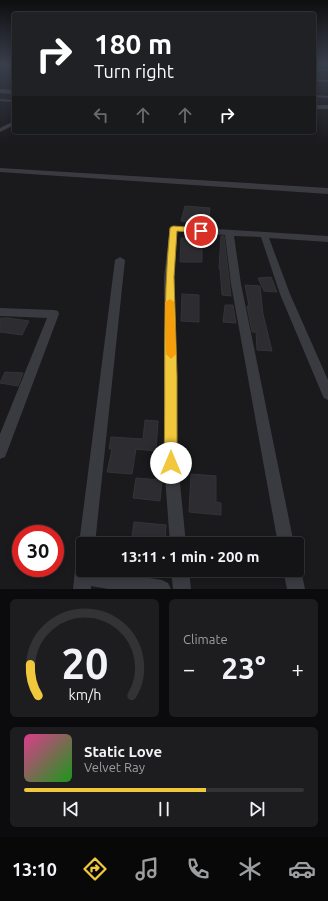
<!DOCTYPE html>
<html lang="en">
<head>
<meta charset="utf-8">
<style>
  :root { --surface:#141315; --page:#1d1c1e; --text:#f1f3f6; --muted:#9d9ea0; --line:#333234; --accent:#f1c73c }
  body { margin:0; font-family:Ubuntu,sans-serif; background:var(--page); color:var(--text); height:100vh; display:flex; flex-direction:column; font-size:15px; white-space:nowrap }
  * { box-sizing:border-box; margin:0 }
  p { font-size:13px; color:var(--muted) }
  .icon { flex:none; width:22px; height:22px; fill:none; stroke:currentColor; stroke-width:2; stroke-linecap:round; stroke-linejoin:round }
  .map { position:relative; height:589px; overflow:hidden }
  .panel { display:flex; flex-direction:column; gap:10px; padding:10px; background:#0b0a0c; flex:1 }
  .panel>* { flex:none }
  .hud { position:absolute; left:12px; top:12px; width:304px; height:122px; border-radius:4px; box-shadow:0 2px 6px #0003,0 0 0 1px var(--line); background:#202124; color:#fff; overflow:hidden }
  .speed { position:absolute; left:12px; top:525px; display:flex; gap:8px; font-size:20px; font-weight:700; text-align:center }
  .speed>* { display:grid; place-content:center; width:52px; height:52px; border-radius:50%; background:var(--surface); box-shadow:0 2px 6px #0003,0 0 0 1px var(--line); line-height:1 }
  .speed .limit { border:6px solid #d22; background:#fff; color:#111 }
  .pin { position:absolute; display:grid; place-items:center; width:34px; height:34px; color:#fff; margin:-17px; border:2px solid #fff; border-radius:50%; box-shadow:0 1px 4px #0007 }
  .me { position:absolute; width:44px; margin:-22px; rotate:0deg; stroke-linejoin:round; filter:drop-shadow(0 0 3px #0008) }
  .turn { display:flex; align-items:center; gap:14px; height:84px; padding:0 16px; font-size:18px }
  .turn .icon { width:52px; height:52px; stroke-width:2.5 }
  .turn b { display:block; font-size:28px; line-height:34px }
  .lanes { display:flex; align-items:center; height:38px; padding:0 16px; background:#0003; justify-content:center; gap:20px; direction:ltr }
  .lanes .off { opacity:.35 }
  .big { font-size:30px; font-weight:700; line-height:1.1 }
  .panel .tile { flex:1; display:flex; flex-direction:column; justify-content:center; gap:6px; min-width:0; padding:0 14px; border-radius:6px; background:var(--page) }
  .panel .dial { align-items:center; gap:0 }
  .dial svg { height:104px; overflow:visible; fill:none; stroke:var(--line); stroke-width:7; stroke-linecap:round; text-anchor:middle }
  .dial text { fill:var(--text); stroke:none }
  .song { display:flex; align-items:center; gap:12px }
  .cover { width:48px; height:48px; border-radius:6px; background:linear-gradient(135deg,hsl(330 70% 55%),hsl(120 70% 35%)) }
  .played { height:4px; border-radius:2px; background:linear-gradient(90deg,var(--accent) 65%,var(--line) 65%) }
  .keys { display:flex; justify-content:space-around; direction:ltr }
  .heat { display:flex; justify-content:space-between; align-items:center; font-size:22px; direction:ltr }
  .panel .tiles { flex:1; display:grid; gap:10px; grid-template-columns:1fr 1fr }
  .tile:last-child { grid-column:span 2 }
  .trip { position:absolute; left:76px; top:537px; width:228px; height:40px; border-radius:4px; background:var(--surface); box-shadow:0 2px 6px #0003,0 0 0 1px var(--line); font-weight:700; line-height:40px; text-align:center }
  .tabs { display:flex; height:64px; justify-content:space-around; align-items:center; background:#080808; color:var(--muted) }
  .tabs .icon { width:28px; height:28px }
  .tabs .current { color:var(--accent) }
  .tabs b { font-size:18px; color:var(--text) }
  .map>svg:first-child { display:block }
  .building { fill:#2d2c30; stroke:#343338 }
  .lines { fill:none; stroke-linecap:round; stroke-linejoin:round }
  .minor { fill:#3a3b41; fill-rule:evenodd }
  .tertiary { fill:#3a3b41; fill-rule:evenodd }
  .route { fill:#f1c73c; stroke:#9d8127 }
  .slow { fill:#f59e0b }
</style>
</head>
<body>
<div class="map">
<svg width="328" height="589" viewBox="0 0 328 589">
  <rect width="100%" height="100%" fill="#1a191c"/>
  <path class="building" d="M185,206L210,208L208,224L181,221Z
    M221,236H224L231,296L222,295L220,269L219,268Z
    M181,238L197,239V245H202V262H180Z
    M271,277L277,292L264,291L258,278Z
    M245,285L260,286L263,314L272,351L257,350L256,332H252L247,306H249Z
    M182,294L199,295V322L181,321Z
    M225,305H233L236,323L223,322Z
    M0,318H8L29,321L22,335L0,332Z
    M5,372L23,373L18,386L0,383Z
    M145,420L158,421L156,451L136,449L132,474L107,472L112,449H109L111,437L143,439Z
    M191,474L216,476V502L221,503V515L189,512Z
    M136,478L162,480L160,501L133,498Z
    M134,522L166,525L165,544H131Z"/>
  <g class="lines">
    <path class="minor" d="M0,66H14V68H0Z
      M314,68L328,69V71L314,70Z
      M314,79L328,80V82L314,81Z
      M314,95L328,96V98L314,97Z
      M0,99L14,100V102L0,101Z
      M14,121V125L0,132V128Z
      M170,226L328,236V242L269,238L290,294L328,380V400L324,398L322,394L280,294L261,237L234,236L241,284L294,544H278L231,284L225,235L177,231L174,277L178,463L186,544H170L164,463V277Z
      M120,257L125,260L95,544H83V551L79,544L115,260Z
      M0,308L54,310L58,311L59,314L7,452L5,457L0,459V434L47,318L0,316Z
      M83,562V570H100L162,580L168,583L171,589H108L91,586V589H73L75,570L78,564Z
      M297,563L301,570L305,589H287L283,570H297Z
      M171,570H189L191,589H173Z"/>
    <path class="tertiary" d="M0,89L14,90V94L0,93Z
      M314,105H328V109H314Z
      M0,168L328,188V194L0,172Z"/>
  </g>
  <linearGradient id="sky" x2="0" y2="1"><stop stop-color="#0e0e0f"/><stop offset="0.44" stop-color="#383e4b"/><stop offset="1" stop-color="#383e4b" stop-opacity="0"/></linearGradient>
  <rect width="328" height="146" fill="url(#sky)"/>
  <path class="route" d="M173,226L201,228L205,231L201,233L177,231L174,277L177,376V463L175,468L171,470L166,468L164,463C166,385 162,306 170,228Z"/>
  <path class="slow" d="M170,299L174,302L176,354L171,359L166,354L165,302Z"/>
</svg>
<div class="speed"><div class="limit">30</div></div>
<div class="pin" style="left:201px;top:231px;background:#d93025"><svg class="icon" aria-label="arrive" viewBox="0 0 24 24"><path d="M6 21V4h12l-3 4 3 4H6"/></svg></div>
<svg class="me" style="left:171px;top:463px" viewBox="-20 -20 40 40"><circle r="19" fill="#fff"/><path d="M0-13L10 11 0 6-10 11z" fill="#f1c73c"/></svg>
<div class="trip">13:11 · 1 min · 200 m</div>
<div class="hud">
<div class="turn"><svg class="icon" aria-label="right" viewBox="0 0 24 24"><path d="M7 20v-9h11M14 6l5 5-5 5"/></svg><div><b>180 m</b>Turn right</div></div>
<div class="lanes"><svg class="icon off" aria-label="left" viewBox="0 0 24 24"><path d="M17 20v-9H6M10 6l-5 5 5 5"/></svg><svg class="icon off" aria-label="ahead" viewBox="0 0 24 24"><path d="M12 20V5M6 11l6-6 6 6"/></svg><svg class="icon off" aria-label="ahead" viewBox="0 0 24 24"><path d="M12 20V5M6 11l6-6 6 6"/></svg><svg class="icon" aria-label="right" viewBox="0 0 24 24"><path d="M7 20v-9h11M14 6l5 5-5 5"/></svg></div>
</div>
</div>
<section class="panel">
<div class="tiles">
<div class="tile dial"><svg viewBox="0 0 100 80">
<path d="M14 69A42 42 0 1 1 86 69"/>
<path d="M14 69A42 42 0 0 1 8 45" stroke="#f1c73c"/>
<text x="50" y="56" font-size="32" font-weight="700">20</text>
<text x="50" y="72" font-size="11">km/h</text>
</svg></div>
<div class="tile"><p>Climate</p>
<div class="heat"><a>−</a><b class="big">23°</b><a>+</a></div>
</div>
<div class="tile">
<div class="song"><i class="cover"></i><div><b>Static Love</b><p>Velvet Ray</p></div></div>
<div class="played"></div>
<div class="keys"><svg class="icon" aria-label="previous" viewBox="0 0 24 24"><path d="M18 5L8 12l10 7zM5 5v14"/></svg><svg class="icon" aria-label="pause" viewBox="0 0 24 24"><path d="M8 5v14M16 5v14"/></svg><svg class="icon" aria-label="next" viewBox="0 0 24 24"><path d="M6 5l10 7-10 7zM19 5v14"/></svg></div>
</div>
</div>
</section>
<nav class="tabs">
<b>13:10</b>
<svg class="icon current" aria-label="directions" viewBox="0 0 24 24"><path d="M12 3l9 9-9 9-9-9zM9 14v-3h6M13 9l2 2-2 2"/></svg>
<svg class="icon" aria-label="music" viewBox="0 0 24 24"><path d="M9 18V5l10-2v13"/><circle cx="6" cy="18" r="3"/><circle cx="16" cy="16" r="3"/></svg>
<svg class="icon" aria-label="phone" viewBox="0 0 24 24"><path d="M5 4h4l2 5-3 2q2 4 5 5l2-3 5 2v4C11 20 4 13 5 4z"/></svg>
<svg class="icon" aria-label="climate" viewBox="0 0 24 24"><path d="M12 3v18M4 7l16 10M4 17L20 7"/></svg>
<svg class="icon" aria-label="car" viewBox="0 0 24 24"><path d="M5 17H2v-5l4-1 3-4h7l3 4 3 1v5h-3M9 17h6M6 11h13"/><circle cx="7" cy="17" r="2"/><circle cx="17" cy="17" r="2"/></svg>
</nav>
</body>
</html>
